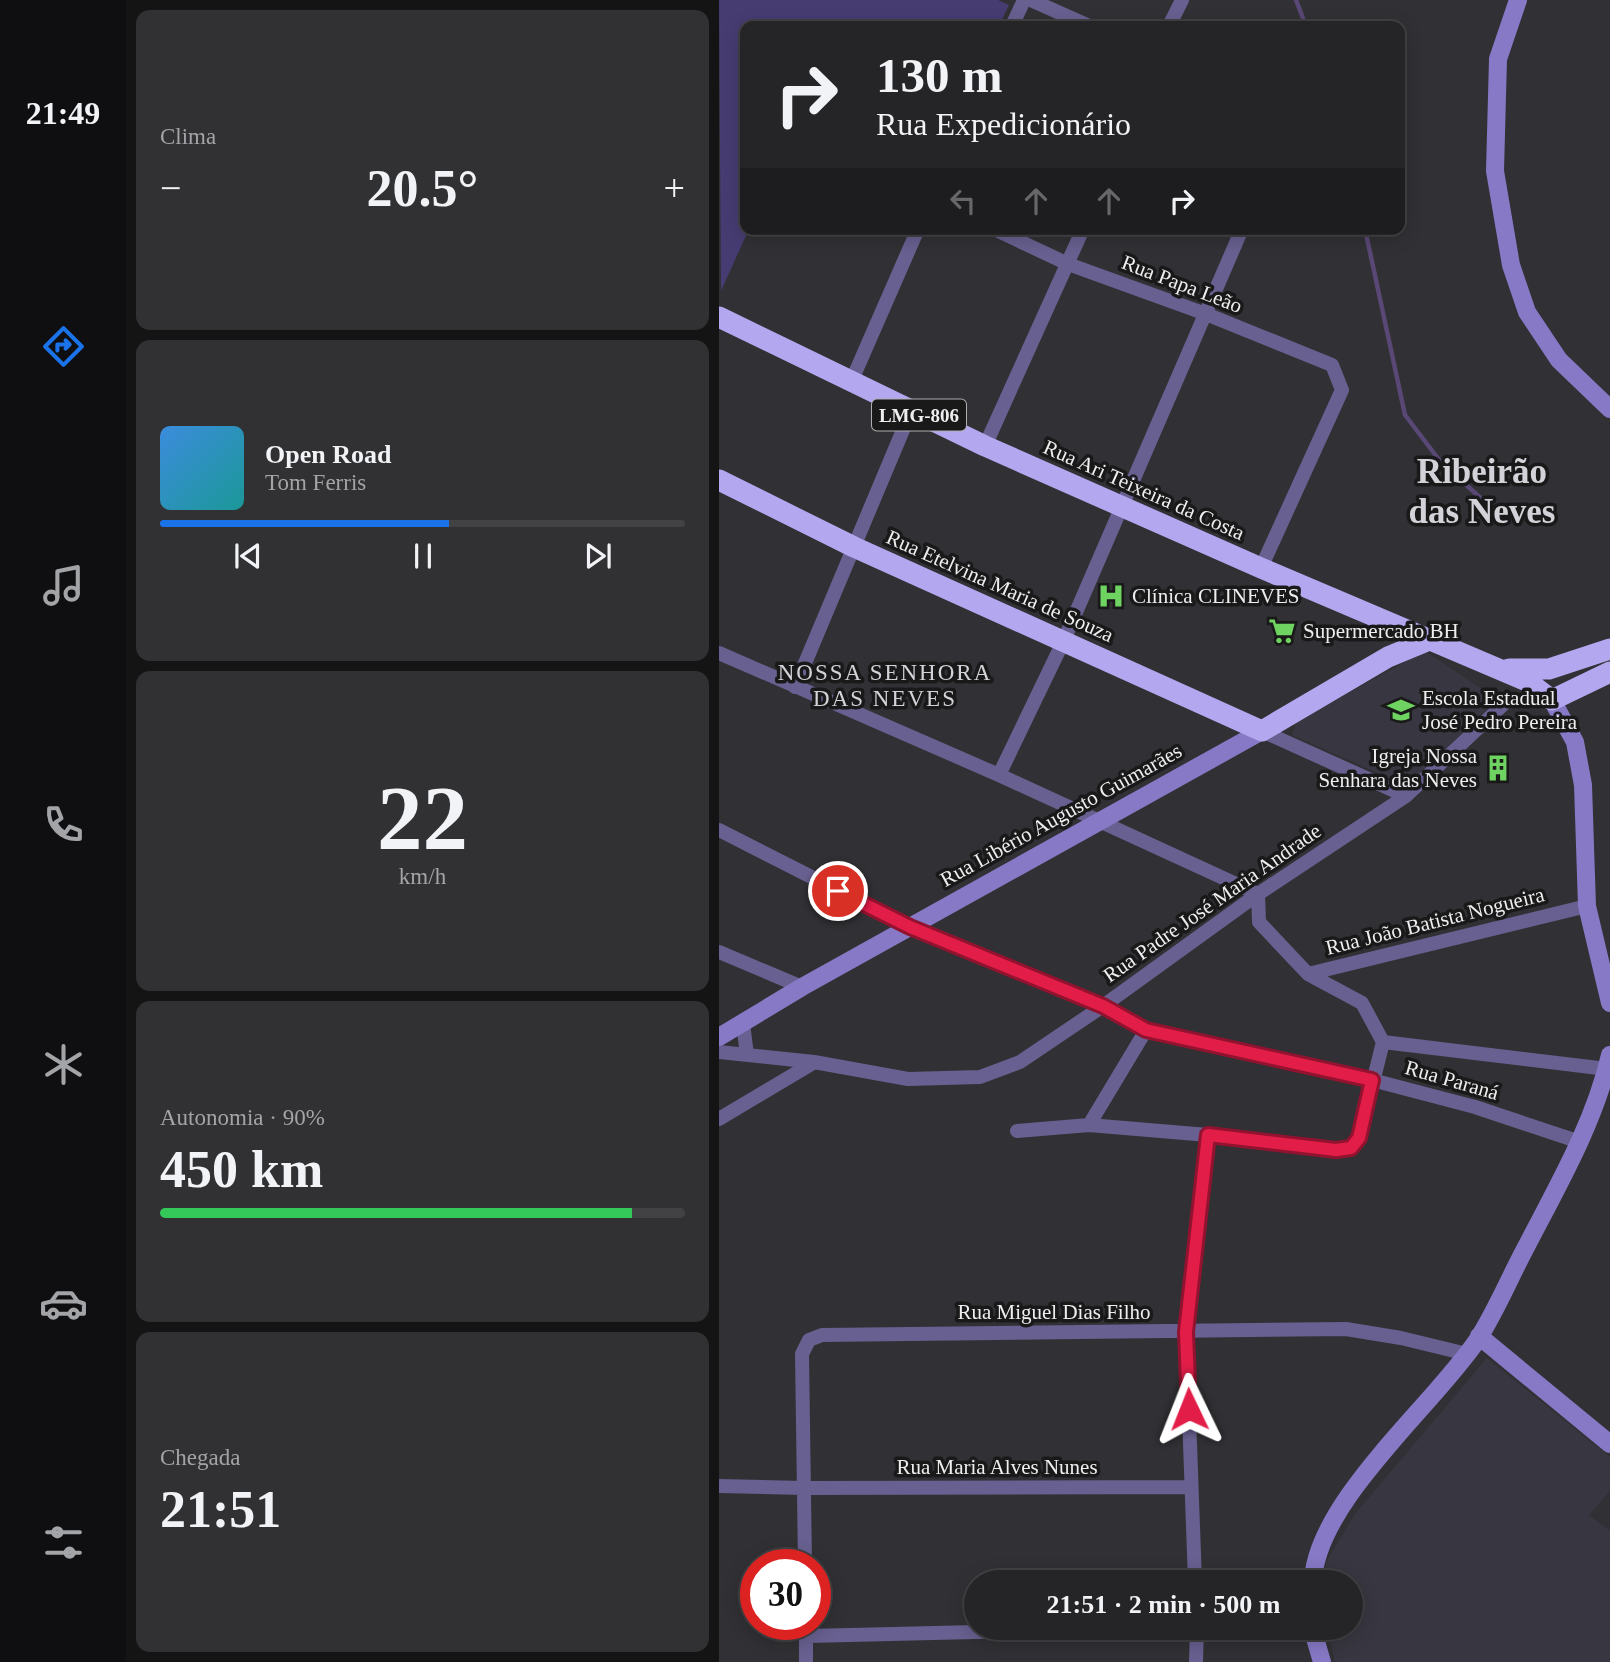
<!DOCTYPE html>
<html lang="pt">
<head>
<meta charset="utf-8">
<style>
  :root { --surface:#252427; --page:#313033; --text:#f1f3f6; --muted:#a3a4a7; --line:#424144; --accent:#1a73e8 }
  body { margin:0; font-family:Georgia,serif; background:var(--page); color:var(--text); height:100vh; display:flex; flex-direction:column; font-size:26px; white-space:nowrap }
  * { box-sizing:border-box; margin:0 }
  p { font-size:23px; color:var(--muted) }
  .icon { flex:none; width:38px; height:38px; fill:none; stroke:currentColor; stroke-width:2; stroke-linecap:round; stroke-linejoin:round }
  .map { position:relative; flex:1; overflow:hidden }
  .sheet { display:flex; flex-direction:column; gap:10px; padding:10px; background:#141415; width:593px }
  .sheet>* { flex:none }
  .guide { position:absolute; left:21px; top:21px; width:665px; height:214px; border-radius:14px; box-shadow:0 4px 18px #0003,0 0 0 2px var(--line); background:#252427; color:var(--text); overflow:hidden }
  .speed { position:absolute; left:21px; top:1549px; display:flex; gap:14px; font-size:35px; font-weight:700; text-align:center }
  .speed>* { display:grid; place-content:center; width:91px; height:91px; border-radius:50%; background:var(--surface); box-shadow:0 4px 18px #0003,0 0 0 2px var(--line); line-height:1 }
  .speed .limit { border:10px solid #d22; background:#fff; color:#111 }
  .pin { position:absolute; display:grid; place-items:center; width:60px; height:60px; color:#fff; margin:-30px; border:4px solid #fff; border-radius:50%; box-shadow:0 2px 7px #0007 }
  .me { position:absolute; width:77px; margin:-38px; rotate:358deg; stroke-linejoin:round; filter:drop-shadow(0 0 5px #0008) }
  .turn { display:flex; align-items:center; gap:24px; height:147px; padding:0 21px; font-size:32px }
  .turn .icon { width:91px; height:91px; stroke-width:2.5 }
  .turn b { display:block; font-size:49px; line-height:60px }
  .lanes { display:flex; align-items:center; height:66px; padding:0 21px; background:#0003; justify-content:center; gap:35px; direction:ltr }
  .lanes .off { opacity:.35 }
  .big { font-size:52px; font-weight:800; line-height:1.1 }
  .sheet .tile { flex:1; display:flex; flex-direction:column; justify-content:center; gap:10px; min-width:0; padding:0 24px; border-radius:14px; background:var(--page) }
  .sheet .dial { align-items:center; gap:0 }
  .dial b { font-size:91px; line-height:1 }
  .song { display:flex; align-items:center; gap:21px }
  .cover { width:84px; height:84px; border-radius:10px; background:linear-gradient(135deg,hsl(210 70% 55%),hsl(180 70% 35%)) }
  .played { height:7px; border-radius:4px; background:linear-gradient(90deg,var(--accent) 55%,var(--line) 55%) }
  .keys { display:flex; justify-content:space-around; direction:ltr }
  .heat { display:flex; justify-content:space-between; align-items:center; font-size:38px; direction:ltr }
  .charge { height:10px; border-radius:5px; background:linear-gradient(90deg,#34c759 90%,var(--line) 0) }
  .trip { position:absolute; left:245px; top:1570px; width:399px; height:70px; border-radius:35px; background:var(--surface); box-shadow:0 4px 18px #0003,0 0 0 2px var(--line); font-weight:800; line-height:70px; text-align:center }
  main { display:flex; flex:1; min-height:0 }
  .tabs { display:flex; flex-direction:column; width:126px; justify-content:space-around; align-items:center; background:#0f0e10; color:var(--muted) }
  .tabs .icon { width:49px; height:49px }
  .tabs .on { color:var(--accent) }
  .tabs b { font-size:32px; color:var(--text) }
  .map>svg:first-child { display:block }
  .built { fill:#383741 }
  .green { fill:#473c72 }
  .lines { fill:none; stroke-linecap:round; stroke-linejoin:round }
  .stream { stroke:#594775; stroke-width:4.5 }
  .street { stroke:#686090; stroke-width:14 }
  .secondary { stroke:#8779c6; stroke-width:18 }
  .highway { stroke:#b3a8ef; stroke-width:21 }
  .route-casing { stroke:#92132f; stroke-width:18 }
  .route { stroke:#e11d48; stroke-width:12 }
  .labels { text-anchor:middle; stroke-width:7; stroke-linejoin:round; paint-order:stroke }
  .shield { fill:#19191a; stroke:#aeaeb0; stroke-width:2 }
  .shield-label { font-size:19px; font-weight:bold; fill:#eeeef0 }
  .street-label { font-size:21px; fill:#eeeef0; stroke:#19191a }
  .poi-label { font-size:21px; fill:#eeeef0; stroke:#19191a; text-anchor:start }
  .neighbourhood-label { font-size:23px; letter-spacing:2px; fill:#d3d2d8; stroke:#19191a }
  .town-label { font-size:35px; font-weight:bold; fill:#d3d2d8; stroke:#19191a }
</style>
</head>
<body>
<main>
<nav class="tabs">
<b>21:49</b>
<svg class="icon on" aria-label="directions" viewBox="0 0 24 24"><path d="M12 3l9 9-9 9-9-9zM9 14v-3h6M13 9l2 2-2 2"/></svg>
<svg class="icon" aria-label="music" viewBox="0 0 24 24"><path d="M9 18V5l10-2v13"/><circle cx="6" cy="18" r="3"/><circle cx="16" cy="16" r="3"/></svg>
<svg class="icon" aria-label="phone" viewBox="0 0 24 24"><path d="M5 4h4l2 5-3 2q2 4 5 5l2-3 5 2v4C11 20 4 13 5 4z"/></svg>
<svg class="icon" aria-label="climate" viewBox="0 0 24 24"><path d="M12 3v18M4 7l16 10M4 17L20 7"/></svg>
<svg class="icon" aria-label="car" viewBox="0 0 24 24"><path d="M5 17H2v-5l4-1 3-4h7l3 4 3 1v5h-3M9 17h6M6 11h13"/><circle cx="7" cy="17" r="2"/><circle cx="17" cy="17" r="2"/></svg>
<svg class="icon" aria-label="filters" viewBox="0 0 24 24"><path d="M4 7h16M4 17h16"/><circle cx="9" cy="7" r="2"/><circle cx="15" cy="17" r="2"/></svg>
</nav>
<section class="sheet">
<div class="tile"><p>Clima</p>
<div class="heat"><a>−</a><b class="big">20.5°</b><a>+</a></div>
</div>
<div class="tile">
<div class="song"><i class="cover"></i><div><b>Open Road</b><p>Tom Ferris</p></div></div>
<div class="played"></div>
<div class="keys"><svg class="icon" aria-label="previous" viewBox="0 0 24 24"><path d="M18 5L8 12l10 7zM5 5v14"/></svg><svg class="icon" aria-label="pause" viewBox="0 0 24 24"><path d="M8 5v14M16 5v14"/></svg><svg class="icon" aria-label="next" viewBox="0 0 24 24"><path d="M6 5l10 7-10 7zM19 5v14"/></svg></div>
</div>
<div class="tile dial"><b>22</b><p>km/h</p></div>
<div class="tile"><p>Autonomia · 90%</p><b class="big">450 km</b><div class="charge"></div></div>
<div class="tile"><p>Chegada</p><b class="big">21:51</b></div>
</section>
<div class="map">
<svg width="891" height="1662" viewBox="0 0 891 1662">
  <rect width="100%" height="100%" fill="#313034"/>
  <path class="built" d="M706,651L778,699L688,786L573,735L578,721Z
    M768,1358L891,1457V1491L870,1515L891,1531V1662H616L608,1628H632V1582H606L607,1562L636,1514Z"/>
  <path class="green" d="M0,0H279L290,5L280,26H26V229H30L2,291Z"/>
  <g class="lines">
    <path class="stream" d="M577,0L587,26
      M646,229L686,415L721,461L789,523"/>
    <path class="street" d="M312,0L370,26
      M293,26L305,0
      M450,26L463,0
      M275,229L349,264L487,314L613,365L623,390L542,568
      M133,380L199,229
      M266,446L364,229
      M0,653L280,775L539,894
      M76,687L192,411
      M543,731L687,796
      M280,775L345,640L523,229
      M0,830L191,927L384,1006L427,1030L653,1080L756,1107L861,1142
      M0,952L83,987
      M589,974L868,906
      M24,1023L28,1055
      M664,1042L888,1069
      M0,1052L95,1062L189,1079L261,1077L301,1062L384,1006L539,894L687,796L788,701
      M0,1119L94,1063
      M370,1125L427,1030
      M298,1131L370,1125L489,1135L617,1150L632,1148L640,1138L664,1042L643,1003L589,974L540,922L539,894
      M0,1486L85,1488L472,1487
      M86,1564L83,1354L90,1340L103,1335L627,1329L682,1338L748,1354
      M476,1582L467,1332L489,1135
      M87,1624V1662
      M88,1636L430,1628
      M477,1662L478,1628"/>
    <path class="secondary" d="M799,0L779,59L776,171L792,265L808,312L840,360L891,409
      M833,700L856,742L864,785L868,906L891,1003
      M0,1037L83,987L543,731
      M760,1336L891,1444
      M594,1582C596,1503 715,1405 759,1339C777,1311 790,1279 806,1249C838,1187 875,1124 891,1055
      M593,1628L603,1662"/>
    <path class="highway" d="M0,317L266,446L542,568L808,681L833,700
      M0,480L135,547L543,731L669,657L710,640
      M790,669H830L891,649
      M833,700L891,672"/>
  </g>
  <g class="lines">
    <g class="route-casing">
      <path id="route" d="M119,891L191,927L384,1006L427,1030L653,1080L640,1138L632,1148L617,1150L489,1135L467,1332L470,1409"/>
    </g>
    <use href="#route" class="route"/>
  </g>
  <defs>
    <g id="hospital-bare" transform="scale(2.1)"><path d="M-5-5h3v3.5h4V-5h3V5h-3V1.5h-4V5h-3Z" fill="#6ed360" stroke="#19191a" stroke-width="2.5" paint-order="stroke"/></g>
    <g id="supermarket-bare" transform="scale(2.1)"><path d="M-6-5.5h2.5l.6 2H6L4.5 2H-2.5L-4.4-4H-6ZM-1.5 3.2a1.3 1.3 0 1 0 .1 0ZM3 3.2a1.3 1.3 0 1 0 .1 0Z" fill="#6ed360" stroke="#19191a" stroke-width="2.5" paint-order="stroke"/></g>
    <g id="school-bare" transform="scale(2.1)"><path d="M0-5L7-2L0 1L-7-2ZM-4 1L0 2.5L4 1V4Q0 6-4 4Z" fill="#6ed360" stroke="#19191a" stroke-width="2.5" paint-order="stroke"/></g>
    <g id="building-bare" transform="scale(2.1)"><path d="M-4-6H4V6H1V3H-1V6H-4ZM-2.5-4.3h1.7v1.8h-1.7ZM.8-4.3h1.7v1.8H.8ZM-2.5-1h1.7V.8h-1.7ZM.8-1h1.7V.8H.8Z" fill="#6ed360" stroke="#19191a" stroke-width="2.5" paint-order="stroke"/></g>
  </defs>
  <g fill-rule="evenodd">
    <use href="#hospital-bare" x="392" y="596"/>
    <use href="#supermarket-bare" x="563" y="631"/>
    <use href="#school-bare" x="682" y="710"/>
    <use href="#building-bare" x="779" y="768"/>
  </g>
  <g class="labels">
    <rect class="shield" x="153" y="399.5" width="94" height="31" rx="5"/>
    <g class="shield-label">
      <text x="200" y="422">LMG-806</text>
    </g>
    <g class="street-label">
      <text transform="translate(463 284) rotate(21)" y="7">Rua Papa Leão</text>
      <text transform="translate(425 490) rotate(24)" y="7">Rua Ari Teixeira da Costa</text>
      <text transform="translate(281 586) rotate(24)" y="7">Rua Etelvina Maria de Souza</text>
      <text transform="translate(342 815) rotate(-29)" y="7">Rua Libério Augusto Guimarães</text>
      <text transform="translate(493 903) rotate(-35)" y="7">Rua Padre José Maria Andrade</text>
      <text transform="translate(716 921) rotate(-14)" y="7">Rua João Batista Nogueira</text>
      <text transform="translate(733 1080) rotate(16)" y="7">Rua Paraná</text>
      <text x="335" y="1319">Rua Miguel Dias Filho</text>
      <text x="278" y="1474">Rua Maria Alves Nunes</text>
    </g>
    <g class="poi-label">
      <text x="413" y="603">Clínica CLINEVES</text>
      <text x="584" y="638">Supermercado BH</text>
      <text x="703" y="705">Escola Estadual<tspan x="703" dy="24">José Pedro Pereira</tspan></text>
      <text x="758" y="763" text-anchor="end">Igreja Nossa<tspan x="758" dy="24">Senhara das Neves</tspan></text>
    </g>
    <g class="neighbourhood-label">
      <text x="166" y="680">NOSSA SENHORA<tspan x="166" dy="26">DAS NEVES</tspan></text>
    </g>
    <g class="town-label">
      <text x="763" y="483">Ribeirão<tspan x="763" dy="40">das Neves</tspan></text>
    </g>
  </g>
</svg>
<div class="speed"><div class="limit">30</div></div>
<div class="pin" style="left:119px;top:891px;background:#d93025"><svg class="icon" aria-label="arrive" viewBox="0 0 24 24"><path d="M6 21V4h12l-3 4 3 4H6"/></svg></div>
<svg class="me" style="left:470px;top:1409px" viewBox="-20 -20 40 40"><path d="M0-17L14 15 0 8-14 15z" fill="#e11d48" stroke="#fff" stroke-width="4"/></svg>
<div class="trip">21:51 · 2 min · 500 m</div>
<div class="guide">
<div class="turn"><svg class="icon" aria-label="right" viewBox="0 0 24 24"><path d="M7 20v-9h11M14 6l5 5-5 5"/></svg><div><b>130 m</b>Rua Expedicionário</div></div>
<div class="lanes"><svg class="icon off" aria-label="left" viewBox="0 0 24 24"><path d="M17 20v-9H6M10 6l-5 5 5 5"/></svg><svg class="icon off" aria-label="ahead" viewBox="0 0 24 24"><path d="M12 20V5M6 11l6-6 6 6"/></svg><svg class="icon off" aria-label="ahead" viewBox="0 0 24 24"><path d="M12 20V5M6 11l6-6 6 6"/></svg><svg class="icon" aria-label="right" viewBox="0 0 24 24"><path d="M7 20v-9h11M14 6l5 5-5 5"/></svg></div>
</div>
</div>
</main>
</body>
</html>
